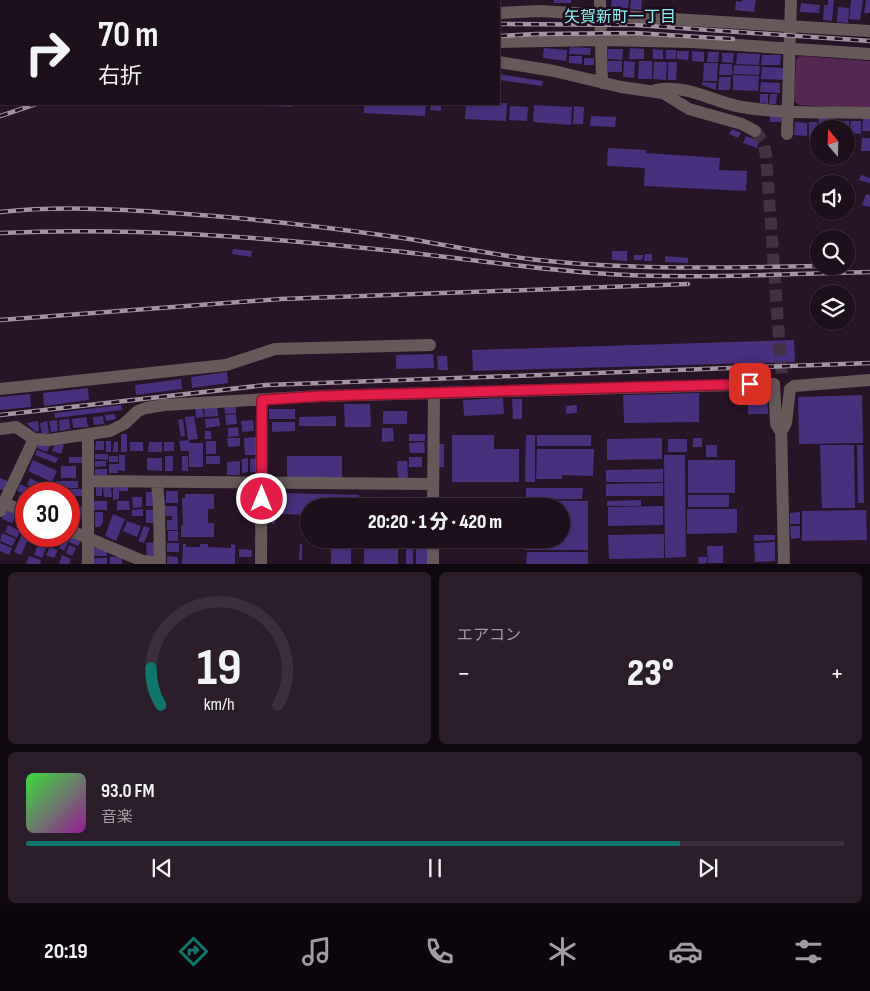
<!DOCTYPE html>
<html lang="ja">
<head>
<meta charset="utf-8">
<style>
  :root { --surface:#1e0f1d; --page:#2b1d2a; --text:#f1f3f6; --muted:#a19ca4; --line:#3c2f3b; --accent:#0f766e }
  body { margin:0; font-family:"Sofia Sans Condensed","Noto Sans JP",sans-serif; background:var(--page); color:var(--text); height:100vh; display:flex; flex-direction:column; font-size:19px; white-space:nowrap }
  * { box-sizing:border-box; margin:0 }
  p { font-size:16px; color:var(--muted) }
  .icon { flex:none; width:28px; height:28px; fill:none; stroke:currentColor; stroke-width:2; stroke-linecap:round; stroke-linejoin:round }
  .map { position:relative; height:564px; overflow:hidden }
  .panel { display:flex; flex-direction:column; gap:8px; padding:8px; background:#100810; flex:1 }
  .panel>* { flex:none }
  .guide { position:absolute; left:0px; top:0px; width:500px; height:105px; box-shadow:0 1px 4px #0004,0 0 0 1px var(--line); background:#1e0f1d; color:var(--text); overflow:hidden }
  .needle { width:32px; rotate:341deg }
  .controls { position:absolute; left:810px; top:120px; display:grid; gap:10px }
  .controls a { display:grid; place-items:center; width:45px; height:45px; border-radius:50%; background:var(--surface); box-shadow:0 1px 4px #0004,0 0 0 1px var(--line); font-size:25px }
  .speed { position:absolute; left:15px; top:482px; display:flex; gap:10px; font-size:25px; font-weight:700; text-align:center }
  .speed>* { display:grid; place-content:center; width:65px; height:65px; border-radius:50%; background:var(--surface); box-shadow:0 1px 4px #0004,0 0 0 1px var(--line); line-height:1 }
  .speed .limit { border:8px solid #d22; background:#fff; color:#111 }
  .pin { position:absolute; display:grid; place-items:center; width:42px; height:42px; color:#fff; margin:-21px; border-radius:10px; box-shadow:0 2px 8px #0006 }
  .me { position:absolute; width:55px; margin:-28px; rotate:0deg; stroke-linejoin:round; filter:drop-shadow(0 0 4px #0008) }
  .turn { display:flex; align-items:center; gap:18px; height:105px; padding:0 15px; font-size:22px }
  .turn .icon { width:65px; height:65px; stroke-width:2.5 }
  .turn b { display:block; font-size:35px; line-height:42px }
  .big { font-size:38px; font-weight:800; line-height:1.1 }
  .panel .card { flex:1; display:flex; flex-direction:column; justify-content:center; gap:8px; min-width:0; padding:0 18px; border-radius:8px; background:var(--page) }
  .panel .dial { align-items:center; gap:0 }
  .dial svg { height:130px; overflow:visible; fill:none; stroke:var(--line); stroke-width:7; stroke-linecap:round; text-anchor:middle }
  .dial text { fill:var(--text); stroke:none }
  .song { display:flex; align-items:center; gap:15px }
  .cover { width:60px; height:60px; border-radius:8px; background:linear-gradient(135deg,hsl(120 70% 55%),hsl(300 70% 35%)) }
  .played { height:5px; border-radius:2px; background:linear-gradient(90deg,var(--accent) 80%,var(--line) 80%) }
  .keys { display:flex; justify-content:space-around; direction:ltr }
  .heat { display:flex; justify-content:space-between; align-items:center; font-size:28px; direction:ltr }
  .panel .tiles { flex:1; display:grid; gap:8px; grid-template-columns:1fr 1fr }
  .card:last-child { grid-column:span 2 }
  .trip { position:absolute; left:300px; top:498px; width:270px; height:50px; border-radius:25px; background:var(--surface); box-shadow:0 1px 4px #0004,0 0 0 1px var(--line); font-weight:800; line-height:50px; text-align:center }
  .dock { display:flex; height:80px; justify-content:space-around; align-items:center; background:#0c060c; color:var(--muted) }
  .dock .icon { width:35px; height:35px }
  .dock .active { color:var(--accent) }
  .dock b { font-size:22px; color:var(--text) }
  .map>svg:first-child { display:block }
  .green { fill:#562753 }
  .building { fill:#47307c }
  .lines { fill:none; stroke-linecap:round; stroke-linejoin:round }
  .minor-tunnel { stroke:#443143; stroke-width:12; stroke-dasharray:12 6; stroke-linecap:butt }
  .minor { stroke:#67585a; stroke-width:12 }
  .rail-casing { stroke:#a494a3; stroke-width:4.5 }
  .rail { stroke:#1e0b1d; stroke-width:2.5; stroke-dasharray:8; stroke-linecap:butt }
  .route-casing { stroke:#92132f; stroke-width:12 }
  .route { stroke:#e11d48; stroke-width:9 }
  .labels { text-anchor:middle; stroke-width:5; stroke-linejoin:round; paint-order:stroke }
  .neighbourhood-label { font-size:16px; fill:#88f3ed; stroke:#1e0b1d }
</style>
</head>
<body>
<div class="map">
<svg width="870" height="564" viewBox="0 0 870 564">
  <rect width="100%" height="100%" fill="#281427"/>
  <path class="green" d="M800,56L870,61V109L799,105L794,101L796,60Z"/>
  <path class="building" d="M554,0H571V3H554Z
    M612,0H629L628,9L611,7Z
    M631,0H642L641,10L630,9Z
    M742,0H756L754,12L735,10L736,1L742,2Z
    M828,0H834L832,21L823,20L824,5H828Z
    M851,0H863L860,20L849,19Z
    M866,0H870V13H864Z
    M801,3L820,5L819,13L800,12Z
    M838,7L849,8L848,23L837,22Z
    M570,47L591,48L590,55L569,54Z
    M544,48L567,50L566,61L543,58Z
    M630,48L644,49V59H629Z
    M608,49H623L622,60L608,59Z
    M653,49L663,50V59H653Z
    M666,50H676V59H666Z
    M677,51H689L688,60L677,59Z
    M692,51L704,52V62L692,61Z
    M708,52H719L718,62H707Z
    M722,53H734L733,63L722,62Z
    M737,53L760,54L759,65L736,64Z
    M762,55H781L780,65H761Z
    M569,56H582V64L569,63Z
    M584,58H594V65H584Z
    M608,61H622V72H608Z
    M624,61L635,62L634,78L623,77Z
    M639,61H652V79H638Z
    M654,62H667L666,80L653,79Z
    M668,62H677L676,80H668Z
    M704,63H718L717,81H703Z
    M720,64H732V75H719Z
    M734,65L760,66L759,75L733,74Z
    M762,67L784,68V80L761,79Z
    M499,74L543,81L542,86L499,80Z
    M733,75L759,76L758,91L733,90Z
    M719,77H731L730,90H718Z
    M702,82L716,83V90L702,85Z
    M761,82L780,83V93L760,92Z
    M760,94H768V104L760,103Z
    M770,94H777L776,104H769Z
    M507,103L506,121L465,119L466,104Z
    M269,104H292V107L268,106Z
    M364,104H426L425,116L364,113Z
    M431,104H441V111L430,110Z
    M534,105L572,107L571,125L533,122Z
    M510,106L528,107L527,121L509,120Z
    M574,106L584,107L583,124H573Z
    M770,114H782L781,122H770Z
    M591,116L616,117L615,127L590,126Z
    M819,116L830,117V129H818Z
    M863,118H870V131H862Z
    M834,120H841L840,129H834Z
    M843,121H849V138H846V129H842Z
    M851,121H861V134L850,133Z
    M795,122L807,123V136L794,135Z
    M809,122H817V141L809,140Z
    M732,129L741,133L738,138L729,134Z
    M746,136L759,141L757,148L743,143Z
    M862,138H870V151H861Z
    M608,148L646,150V153L720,158L719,170L747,171L746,191L644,186L645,168L607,166Z
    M861,175L870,178V183L859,180Z
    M838,176L845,179L843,184H834Z
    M866,194L870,195V207L862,205Z
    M233,249L252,251L251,257L232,254Z
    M612,251H627V261L612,260Z
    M645,254H652V261H644Z
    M634,255H643L642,260H634Z
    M665,256L688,258V263L665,262Z
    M794,340L795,362L473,371L472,350Z
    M433,354L434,368L396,369V355Z
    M437,356H447L448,370H438Z
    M227,372L228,383L192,388L191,377Z
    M181,379L182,389L136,395L135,385Z
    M88,388L89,400L44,406L43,393Z
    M767,392L768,414H748L747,393Z
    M699,393V422L624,423L623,395Z
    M30,394L31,407L0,410V397Z
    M862,395L863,443L799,444L798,397Z
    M503,398L504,414L464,416L463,400Z
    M512,399H522V419H513Z
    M236,404V413L225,414L224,405Z
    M344,404H370L371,427H345Z
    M121,405L122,410L55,418L54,413Z
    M577,405V413L566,414V406Z
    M202,406L204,417L196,418L195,407Z
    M217,406L218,416L205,417L204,407Z
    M269,409H295V419H269Z
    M383,411H407V424H383Z
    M115,414L116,419L106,421L105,415Z
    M236,414L237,424L226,425L225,415Z
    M103,416L104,424L94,425L93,417Z
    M194,416L198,439L188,440L185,417Z
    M336,416V426H299V417Z
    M86,417L88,427L73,428L72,419Z
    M219,418L220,426L206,428L205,419Z
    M69,419L70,429L60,431L59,420Z
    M183,419L185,436L181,437L178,420Z
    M57,420L58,431L51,432L49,421Z
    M253,420L254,431L242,432L241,421Z
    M38,421L39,431L36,432L26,423Z
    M47,421L49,433L42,435L40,423Z
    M272,422H295V431L272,432Z
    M238,427L239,436L228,437V428Z
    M382,428H393L394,441L382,442Z
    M205,431H211V439H205Z
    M121,434H127V452H121Z
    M409,434H425V441H409Z
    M452,435H494V449H519V482H452Z
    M526,435H535V482H525Z
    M537,435H591V446H537Z
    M256,437L257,455H245L244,438Z
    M227,438H240V446L228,447Z
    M662,438V459L607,460V439Z
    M693,438H702V447H693Z
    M668,439H687V452H668Z
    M189,440V443H203V467H189V451H181L179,441Z
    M40,441L50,445L47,452L37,448Z
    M96,441H104V450H95Z
    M106,441H111V452H106Z
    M206,441H216V454H206Z
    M56,442L64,445L61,454L52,451Z
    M114,442H118V452H113Z
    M130,442H143V451H130Z
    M149,442H162V452H148Z
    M164,442H174V451H164Z
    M424,442L425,453H410L409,443Z
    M439,444H444V467H439Z
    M706,445H717V457H706Z
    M820,445H854L855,508H822Z
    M857,445H863L864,503H858Z
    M537,449H594L593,476L562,475V479H536Z
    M37,450L58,458L56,463L35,455Z
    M95,454H108V460L95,459Z
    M119,455H125V471L118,470V473H109V464H119Z
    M664,455H685L686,557L665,558Z
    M109,456H118V462H109Z
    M165,456H173V471H165Z
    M182,456H188V471H182Z
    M206,456H220V464H206Z
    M287,456H342V478H287Z
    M69,457H85V463H69Z
    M409,457H422V467H409Z
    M147,458H162V471L147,470Z
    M248,458V472L242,473V459Z
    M257,458V472H250V459Z
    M33,460L57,471L52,482L28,471Z
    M688,460H735V493H688Z
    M95,461H106V466L95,467Z
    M240,461V475H227V462Z
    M397,461H407L408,478H398Z
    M61,466H76V478H61Z
    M95,469H107V475H95Z
    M663,469V482H606V470Z
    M0,478L10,482L6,492L0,489Z
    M30,478L42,484L39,491L27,485Z
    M56,481H78V488H56Z
    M663,483V496H606V484Z
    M20,484L35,491L33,494H26V495L17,491Z
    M128,485V491H119V499L113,500V486Z
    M44,486L53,490L51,494H41Z
    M96,486H102V496H96Z
    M103,486H111L112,497H104Z
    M526,488H583L582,499H526Z
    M69,489H85V496H75L69,494Z
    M166,491H178V503H166Z
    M146,492H156V506H146Z
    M282,493L359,495V506H309V515L282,514Z
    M20,494L26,496V505L17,501Z
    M185,494H214V509H208V523H214V537H181V525H183L182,498H185Z
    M688,495H729V507H688Z
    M267,496H269V524H267Z
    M272,496H275V524H272Z
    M132,497H142V507L133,508Z
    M522,497V506H467V498Z
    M376,498H408V506H376Z
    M525,500L588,501V550H525V539H561V506H525Z
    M641,500V506H607V501Z
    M94,501H107V510H94Z
    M117,501H129L130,510H117Z
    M72,503L85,508L77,528L69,524V510Z
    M162,506H177L178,530H167V520H172V516H166Z
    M663,506V525L608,526V507Z
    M8,507L18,511L12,523L2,519Z
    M143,509V516H132V510Z
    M157,509V523H146V510Z
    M687,509H737V533L687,534Z
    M866,510L867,540L802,541V511Z
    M20,512L26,515L23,526L15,523Z
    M95,512H103V522L100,527H95Z
    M800,512V524H790V513Z
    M113,514L125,519L116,541L105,536Z
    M127,521L141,526L137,537L123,531Z
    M8,525L20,531L17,538L5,532Z
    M144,526L150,528L144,543L138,541Z
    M790,526H800V538L791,539Z
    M168,531H178V541H168Z
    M2,533L16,539L12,546L0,541Z
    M73,533L83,538L78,546L69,542Z
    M22,534L29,537L21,555L14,552Z
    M664,534V558L609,559L608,535Z
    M754,535H775V540L754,541Z
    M40,536H50L46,544L38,540Z
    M51,536H62L58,546L49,542Z
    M64,536L70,538L64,551L59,548Z
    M467,539H522V547L467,548Z
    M154,542L155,556L147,557L146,543Z
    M364,542L398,543V564H364Z
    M775,542V561L755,562L754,543Z
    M0,543L12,548L9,555L0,551Z
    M167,543H179V552H167Z
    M38,544L46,548L42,558L34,555Z
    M183,544H186V547H200V544H208V547L231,548V544L235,545V564H182Z
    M300,544H302V560H299Z
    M331,544L351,545V564H331Z
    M69,545L76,548L72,556L66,553Z
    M406,545H413V564H406Z
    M416,545H429L428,564H416Z
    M707,546H723V563H708Z
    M50,547L58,550L54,558L46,555Z
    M94,548H101L107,550V556H94Z
    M239,549L252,550V557H239Z
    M527,552H588V564H526Z
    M62,555L71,559L69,564H59Z
    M29,556L41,560L40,564H26Z
    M167,556L178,557V564H167Z
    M110,557H122V564H110Z
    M698,557H707V563L699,564Z
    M94,558H107V564H94Z"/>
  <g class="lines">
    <path class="minor-tunnel" d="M755,131L763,141L766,155L782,379"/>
    <path class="minor" d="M0,0H1
      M96,0V1
      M172,0L173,1
      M294,0L296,1
      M459,0L475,1
      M600,0L602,83
      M239,1V0
      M261,1L263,0
      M343,1L345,0
      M499,13L540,11L870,31
      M499,42L600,40L693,42L870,54
      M499,62L554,71L621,87L663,93L689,109L742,124L755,131
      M0,73H1
      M656,90C689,84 712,102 742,107C784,114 828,112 870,113
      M787,134L791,0
      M0,389L226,365L275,349L430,345
      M781,424L784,564
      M0,429L16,427L34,439L49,440L110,431L124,424L138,411L146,408L164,405L321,396L774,384L776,424L781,432L786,423L790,389L794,386L870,380
      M89,481L433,484
      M157,482L159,506L160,564
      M4,503L26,512
      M433,506L434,394
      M0,511L34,439
      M69,530L143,561L160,563
      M433,539V564
      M88,564V434
      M261,564L262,400"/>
    <g class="rail-casing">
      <path id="rail" d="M294,1L296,0
        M499,24L636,25L870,41
        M499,36L537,34L635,33L733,39
        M0,91H1
        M0,116L36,104
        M0,212C57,206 116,209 173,213C251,218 327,227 403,238C448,245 493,255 538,260C631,270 725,268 819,266
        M0,233C131,227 263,237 394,251C460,258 527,268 594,273C686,280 778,274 870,272
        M0,320L281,299L688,284
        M0,415L266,385L870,363"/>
    </g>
    <use href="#rail" class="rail"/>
  </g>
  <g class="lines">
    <g class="route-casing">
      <path id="route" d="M262,499V400L321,396L750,384"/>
    </g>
    <use href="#route" class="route"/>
  </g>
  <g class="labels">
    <g class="neighbourhood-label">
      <text x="620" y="22">矢賀新町一丁目</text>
    </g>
  </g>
</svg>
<div class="controls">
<a><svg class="needle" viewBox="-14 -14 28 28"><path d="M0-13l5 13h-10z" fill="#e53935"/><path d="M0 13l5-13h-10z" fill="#a19ca4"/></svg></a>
<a><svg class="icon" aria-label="sound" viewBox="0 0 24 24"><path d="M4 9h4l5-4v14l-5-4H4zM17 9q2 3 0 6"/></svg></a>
<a><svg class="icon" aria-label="search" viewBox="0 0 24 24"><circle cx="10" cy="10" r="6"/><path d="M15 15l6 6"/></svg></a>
<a><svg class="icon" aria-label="layers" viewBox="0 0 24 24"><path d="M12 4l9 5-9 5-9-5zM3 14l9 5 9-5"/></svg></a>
</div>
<div class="speed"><div class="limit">30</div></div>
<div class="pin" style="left:750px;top:384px;background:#d93025"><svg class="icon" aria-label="arrive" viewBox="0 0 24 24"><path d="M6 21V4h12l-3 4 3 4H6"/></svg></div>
<svg class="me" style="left:262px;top:499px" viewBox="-20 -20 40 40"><circle r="17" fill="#e11d48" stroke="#fff" stroke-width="3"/><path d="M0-11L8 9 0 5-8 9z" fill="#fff"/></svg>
<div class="trip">20:20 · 1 分 · 420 m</div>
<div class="guide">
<div class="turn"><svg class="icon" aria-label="right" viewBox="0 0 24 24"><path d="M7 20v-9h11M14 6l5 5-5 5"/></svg><div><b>70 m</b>右折</div></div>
</div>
</div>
<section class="panel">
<div class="tiles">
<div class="card dial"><svg viewBox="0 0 100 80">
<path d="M14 69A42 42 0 1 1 86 69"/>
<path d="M14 69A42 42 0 0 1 8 46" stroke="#0f766e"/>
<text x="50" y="56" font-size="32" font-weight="700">19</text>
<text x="50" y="72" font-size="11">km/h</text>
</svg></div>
<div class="card"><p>エアコン</p>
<div class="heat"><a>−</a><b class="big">23°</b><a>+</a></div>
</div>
<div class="card">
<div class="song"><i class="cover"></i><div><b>93.0 FM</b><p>音楽</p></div></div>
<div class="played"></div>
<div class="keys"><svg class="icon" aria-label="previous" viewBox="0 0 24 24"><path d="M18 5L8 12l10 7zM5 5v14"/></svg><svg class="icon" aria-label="pause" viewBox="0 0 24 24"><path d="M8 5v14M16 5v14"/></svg><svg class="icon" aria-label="next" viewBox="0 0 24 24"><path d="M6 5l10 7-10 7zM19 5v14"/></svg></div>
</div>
</div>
</section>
<nav class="dock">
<b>20:19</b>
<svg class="icon active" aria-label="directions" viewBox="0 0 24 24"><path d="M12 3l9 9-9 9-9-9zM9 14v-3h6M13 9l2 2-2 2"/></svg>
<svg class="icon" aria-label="music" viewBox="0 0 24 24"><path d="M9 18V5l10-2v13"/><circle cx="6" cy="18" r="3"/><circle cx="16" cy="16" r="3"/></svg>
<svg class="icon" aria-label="phone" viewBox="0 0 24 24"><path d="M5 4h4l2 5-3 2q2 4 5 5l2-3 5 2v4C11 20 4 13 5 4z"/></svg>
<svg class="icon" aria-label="climate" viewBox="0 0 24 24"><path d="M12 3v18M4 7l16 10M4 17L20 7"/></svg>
<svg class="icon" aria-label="car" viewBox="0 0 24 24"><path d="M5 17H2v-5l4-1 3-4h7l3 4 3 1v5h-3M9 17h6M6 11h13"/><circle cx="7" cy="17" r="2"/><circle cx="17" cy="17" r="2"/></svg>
<svg class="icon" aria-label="filters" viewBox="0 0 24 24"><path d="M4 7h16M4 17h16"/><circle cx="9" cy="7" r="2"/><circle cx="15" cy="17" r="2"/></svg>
</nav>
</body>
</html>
